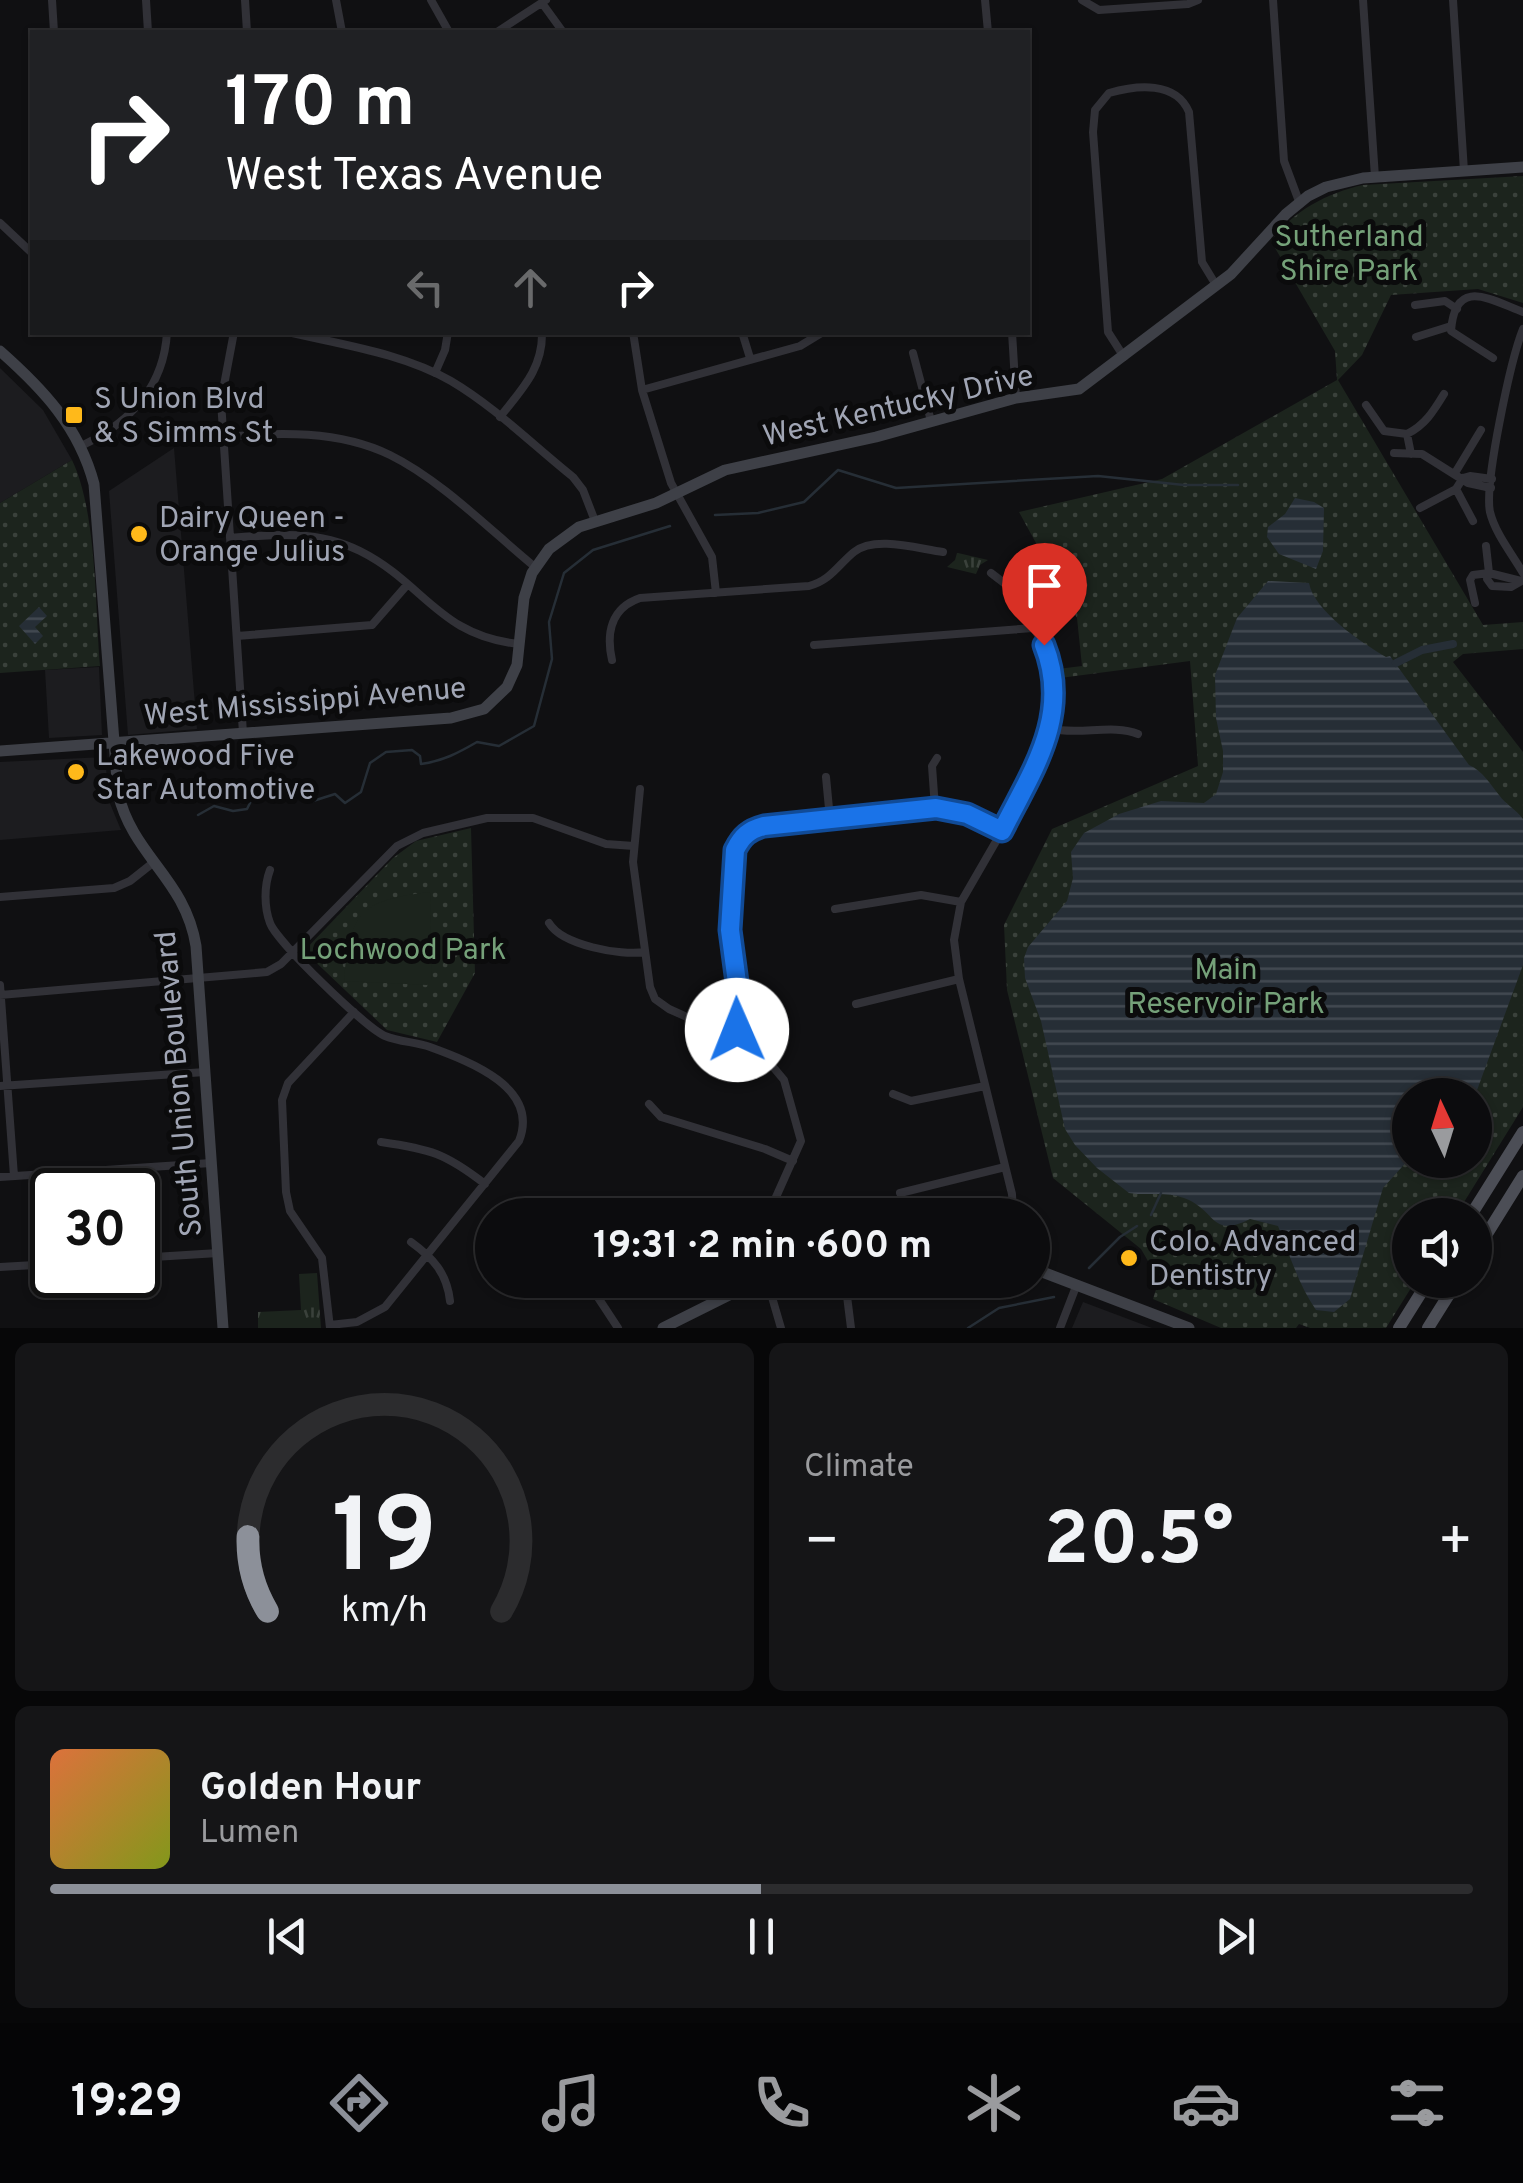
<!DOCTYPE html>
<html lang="en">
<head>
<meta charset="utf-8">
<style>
  :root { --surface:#0c0c0e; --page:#151517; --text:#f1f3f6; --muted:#9a9b9e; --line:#2c2c2e; --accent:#8c9099 }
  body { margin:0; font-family:Overpass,sans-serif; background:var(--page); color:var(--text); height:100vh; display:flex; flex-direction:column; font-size:38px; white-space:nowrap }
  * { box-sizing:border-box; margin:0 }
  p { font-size:32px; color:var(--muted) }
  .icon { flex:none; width:55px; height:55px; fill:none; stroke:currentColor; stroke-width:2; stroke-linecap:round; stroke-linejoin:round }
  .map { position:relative; height:1328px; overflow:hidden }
  .drawer { display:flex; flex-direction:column; gap:15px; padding:15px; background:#070708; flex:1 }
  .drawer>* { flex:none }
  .hud { position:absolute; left:30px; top:30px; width:1000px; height:305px; border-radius:0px; box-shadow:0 2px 8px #0004,0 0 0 2px var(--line); background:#202124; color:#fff; overflow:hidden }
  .needle { width:65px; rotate:356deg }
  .buttons { position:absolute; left:1392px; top:1078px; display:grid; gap:20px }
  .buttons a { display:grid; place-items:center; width:100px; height:100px; border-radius:50%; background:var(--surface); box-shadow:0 2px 8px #0004,0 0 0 2px var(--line); font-size:50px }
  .speed { position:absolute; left:30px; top:1168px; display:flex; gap:20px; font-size:50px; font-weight:700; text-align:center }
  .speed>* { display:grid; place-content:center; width:130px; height:130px; border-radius:50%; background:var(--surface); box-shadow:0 2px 8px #0004,0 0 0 2px var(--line); line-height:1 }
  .speed .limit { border:5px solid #111; border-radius:15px; background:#fff; color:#111 }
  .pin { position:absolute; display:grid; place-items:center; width:85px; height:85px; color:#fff; margin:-102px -42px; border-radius:50% 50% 50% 0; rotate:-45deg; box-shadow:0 0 10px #0007 }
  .pin .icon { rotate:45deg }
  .me { position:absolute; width:110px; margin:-55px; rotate:359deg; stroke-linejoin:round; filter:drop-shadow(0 0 8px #0008) }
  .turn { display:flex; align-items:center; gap:35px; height:210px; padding:0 30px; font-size:45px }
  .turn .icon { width:130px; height:130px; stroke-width:2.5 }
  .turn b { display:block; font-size:70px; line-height:85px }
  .lanes { display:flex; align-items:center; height:95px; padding:0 30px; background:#0003; justify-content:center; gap:50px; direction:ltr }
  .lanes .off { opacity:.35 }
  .big { font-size:75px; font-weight:700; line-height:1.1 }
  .drawer .card { flex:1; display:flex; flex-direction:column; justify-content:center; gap:15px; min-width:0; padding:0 35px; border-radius:15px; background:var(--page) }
  .drawer .dial { align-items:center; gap:0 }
  .dial svg { height:260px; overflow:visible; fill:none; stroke:var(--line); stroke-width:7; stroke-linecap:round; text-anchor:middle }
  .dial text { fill:var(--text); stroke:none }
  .song { display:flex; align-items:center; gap:30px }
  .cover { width:120px; height:120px; border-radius:15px; background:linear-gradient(135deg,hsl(20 70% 55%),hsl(70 70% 35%)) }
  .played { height:10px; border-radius:5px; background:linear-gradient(90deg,var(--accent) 50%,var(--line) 50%) }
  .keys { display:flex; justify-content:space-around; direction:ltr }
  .heat { display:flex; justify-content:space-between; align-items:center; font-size:55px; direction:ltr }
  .drawer .tiles { flex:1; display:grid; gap:15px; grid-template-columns:1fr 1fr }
  .card:last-child { grid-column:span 2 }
  .trip { position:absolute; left:475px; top:1198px; width:575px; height:100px; border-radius:50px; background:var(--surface); box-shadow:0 2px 8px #0004,0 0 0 2px var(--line); font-weight:700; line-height:100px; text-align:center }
  .dock { display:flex; height:160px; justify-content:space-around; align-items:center; background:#050506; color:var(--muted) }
  .dock .icon { width:70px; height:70px }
  .dock .current { color:var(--accent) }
  .dock b { font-size:45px; color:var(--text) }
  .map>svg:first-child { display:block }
  .built { fill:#1c1c1f }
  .grass { fill:url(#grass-tufts) }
  .park { fill:url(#park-dots); fill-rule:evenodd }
  .garden { fill:#1c241d }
  .water { fill:url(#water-rules) }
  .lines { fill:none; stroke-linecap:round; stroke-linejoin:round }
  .stream { stroke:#262e36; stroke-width:2.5 }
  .canal { stroke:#262e36; stroke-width:8 }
  .street { stroke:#313137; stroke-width:8 }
  .secondary { stroke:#3e4047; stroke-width:11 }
  .primary { stroke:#4c4e56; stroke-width:12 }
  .route-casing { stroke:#114b97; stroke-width:25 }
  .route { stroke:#1a73e8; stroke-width:18 }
  .poi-dot { fill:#ffb91a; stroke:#0b0b0c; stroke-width:4 }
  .labels { text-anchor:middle; stroke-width:10; stroke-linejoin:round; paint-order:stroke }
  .park-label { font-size:30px; fill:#75a179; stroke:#0b0b0c }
  .poi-label { font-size:30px; fill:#a0a5b4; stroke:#0b0b0c; text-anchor:start }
  .street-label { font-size:30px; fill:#a0a5b4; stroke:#0b0b0c }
</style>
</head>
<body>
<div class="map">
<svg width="1523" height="1328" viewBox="0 0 1523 1328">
  <defs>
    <pattern id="grass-tufts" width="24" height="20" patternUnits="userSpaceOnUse" patternTransform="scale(2.5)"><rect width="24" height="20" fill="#1c241d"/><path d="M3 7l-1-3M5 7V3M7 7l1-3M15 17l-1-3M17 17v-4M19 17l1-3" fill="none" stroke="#3a413b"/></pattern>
    <pattern id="park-dots" width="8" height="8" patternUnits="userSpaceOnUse" patternTransform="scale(2.5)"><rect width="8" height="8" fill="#1c241d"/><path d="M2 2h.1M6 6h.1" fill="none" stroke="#3a413b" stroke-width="1.8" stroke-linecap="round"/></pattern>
    <pattern id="water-rules" width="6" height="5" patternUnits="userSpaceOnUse" patternTransform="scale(2.5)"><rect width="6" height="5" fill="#262e36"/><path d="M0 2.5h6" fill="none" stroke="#424951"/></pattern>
  </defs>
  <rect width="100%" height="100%" fill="#101012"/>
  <path class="built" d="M0,368L43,410L72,460L0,503Z
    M174,448L197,729L128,735L109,491Z
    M99,667L102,735L49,738L45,670Z
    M105,757L109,801L121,830L0,840V762Z
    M1083,1302L1152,1328H1072Z"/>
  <path class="grass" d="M957,553H958L988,560L980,565L976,574L947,567L955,560Z
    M317,1273L321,1328H258V1312L301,1310L299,1274Z"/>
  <path class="park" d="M1523,176V303L1478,289L1391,295L1362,355L1338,380L1483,625L1523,622V649L1463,654L1453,662L1523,752V1107L1456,1215H1410V1280H1416L1386,1328H1310L1299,1324L1296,1328H1221L1153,1299L1159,1280L1141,1249L1053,1178L1007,990L1004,925L1052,829L1198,766L1190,661L1060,678L1058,669L1082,666L1077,618L1019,512L1162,479L1337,380L1335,351L1271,241C1293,211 1327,193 1363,185ZM1410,1095H1475V1160H1410Z
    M72,460C97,512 95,607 100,666L0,673V503Z
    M471,828L475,973L437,1042L387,1030L304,951L393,858L416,841Z"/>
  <path class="garden" d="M430,892L432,981L427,985L344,981C349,912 361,900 430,892Z"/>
  <path class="water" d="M1295,498L1314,502L1324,508L1323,551L1316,569L1279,554L1267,537L1268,527L1285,514Z
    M1268,581L1309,583C1314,611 1362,643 1386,657L1390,656L1469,765C1483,771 1490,784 1499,795C1506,805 1516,809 1523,819V965L1476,1093L1410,1095V1158L1383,1188L1350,1299L1334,1312L1316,1310C1298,1284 1290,1255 1278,1226L1250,1219C1210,1239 1217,1210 1184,1198C1166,1191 1148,1196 1129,1193L1097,1168L1075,1145L1065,1129L1041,1021L1025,978L1024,958L1028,947L1067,901L1073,878L1071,852L1084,833L1119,814L1161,801L1204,803L1216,794L1223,772V751L1216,718L1215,675L1237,618Z
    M39,607L47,616L35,627L43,636L35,644L19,626Z"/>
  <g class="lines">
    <path class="stream" d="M715,515L758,513L804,502L838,470L896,488L1098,476L1184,485H1238
      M198,815L214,806L233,811L247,809L252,799L277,798L308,791L313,801L335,794L345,803L361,792L370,763L386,752L412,750L420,756L421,764C443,761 458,753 477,742L499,746L534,726L552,659L549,622L564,573L593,550L670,526
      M1151,1215L1161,1193
      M1089,1268L1120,1237L1137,1226
      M968,1328L999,1308L1054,1297"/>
    <path class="canal" d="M1396,663L1422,650L1453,644"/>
    <path class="street" d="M52,0L54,32
      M146,0L148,32
      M245,0L247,32
      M336,0L342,32
      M431,0L449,32
      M985,0L988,32
      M1082,0L1099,10L1188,4L1198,0
      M1273,0L1284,161L1300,204
      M1363,0L1375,177
      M1453,0L1464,171
      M542,3L563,32
      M497,32L546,0
      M0,223L32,253
      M1415,305L1445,301L1457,309
      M1523,329C1511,359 1484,483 1490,512C1495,533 1512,554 1523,573
      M234,332L221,401L243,733
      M288,332C343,345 402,353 451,381C495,407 533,445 573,477L583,490L595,521
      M633,332L642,390L671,483L712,557L716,593
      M742,332L750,358
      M1012,332L1016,398
      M1416,337L1451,326
      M913,353L931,421
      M1124,357L1108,332L1093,132L1095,110L1109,93C1137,85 1176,81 1189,112L1202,262L1216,285
      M1493,358L1451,331C1455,277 1489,299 1523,312
      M435,373L445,350L448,332
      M642,390L800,346L823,332
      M1366,405L1384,431L1407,434
      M500,417C521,390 543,369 542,332
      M224,437C278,432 339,430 390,455C441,480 491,531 535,567
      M81,446C128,424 164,388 167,332
      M1394,453L1422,454L1468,483L1491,488
      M1411,454L1407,434C1425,425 1433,412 1444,394
      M1455,473L1481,430
      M1463,478L1456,489L1473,521
      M1463,478L1470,476L1492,479
      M1420,508L1456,489
      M230,538C276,534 318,530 360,551C424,583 439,636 519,644
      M1486,546L1489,573L1521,581
      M991,573L1008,586L1044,645L1053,697L1047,741L1002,831L961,902L954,940L959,979L1012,1194L1013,1215
      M1475,603L1470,580L1473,575L1489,573L1487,579L1492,586L1511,587L1523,580
      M237,636L372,625L407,585
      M814,645L1033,628
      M612,660C606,633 611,608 640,598L809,586C831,580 838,565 854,552C875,535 919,549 943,552
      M1051,729C1080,735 1114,724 1138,734
      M826,777L830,819
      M640,789L633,862L650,987L655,999L669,1009L758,1049L784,1080L801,1141L768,1215
      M935,808L932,766L937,758
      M270,870C264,886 264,907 270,923C277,942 366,1028 385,1036C400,1042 416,1042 430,1047C471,1062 540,1088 519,1141L385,1307L357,1322L330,1325
      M0,897L114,888L130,881L154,862
      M835,909L921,895L961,902
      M549,923C562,945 620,956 645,952
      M0,985L14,1176
      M0,995L267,972L281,964L397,846L423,833L487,818H533L606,844L634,846
      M856,1004L959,979
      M734,1037L740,1016L729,930L735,850L745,834L764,826L935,808L967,813L1002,831
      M0,1086L205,1072
      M893,1094L911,1101L985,1086
      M649,1104L661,1117L765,1149L793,1161
      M381,1142C430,1149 445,1153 485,1184
      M0,1177L211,1163
      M900,1193L1005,1167
      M637,1206L657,1215
      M411,1242C433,1258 447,1273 450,1301
      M138,1258L218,1253
      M0,1267L52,1264
      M767,1280L781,1328
      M845,1280L851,1328
      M597,1296L618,1328
      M330,1328L322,1258L290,1211L286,1192L282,1100L288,1083L354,1012
      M1060,1328L1077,1284"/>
    <path class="secondary" d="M0,351C43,389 79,427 94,484L118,793C133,857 185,878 196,946L223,1328
      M0,751L451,718L484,709L507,687L517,665L524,598L532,573L549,549L579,527L656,503L725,470L876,437L1016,398L1079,389L1231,274L1286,214L1308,196L1326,187L1363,178L1523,167
      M1032,1268L1189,1328
      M663,1328L733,1293L781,1280"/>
    <path class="primary" d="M1471,1215L1523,1132
      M1475,1253L1523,1176
      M1399,1328L1429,1280
      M1428,1328L1458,1280"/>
  </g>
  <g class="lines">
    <g class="route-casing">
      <path id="route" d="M737,1030L740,1005L730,930L735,850C742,836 749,830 764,826L936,808L967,814L1002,831C1032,771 1072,715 1044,645"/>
    </g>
    <use href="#route" class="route"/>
  </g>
  <g class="poi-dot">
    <rect x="64" y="405" width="20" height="20" rx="5"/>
    <circle cx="139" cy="534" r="10"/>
    <circle cx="76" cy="772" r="10"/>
    <circle cx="1129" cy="1258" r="10"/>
  </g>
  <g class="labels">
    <g class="park-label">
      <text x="1349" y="246">Sutherland<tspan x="1349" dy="34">Shire Park</tspan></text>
      <text x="403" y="959">Lochwood Park</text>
      <text x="1226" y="979">Main<tspan x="1226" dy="34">Reservoir Park</tspan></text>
    </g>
    <g class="poi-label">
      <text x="94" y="408">S Union Blvd<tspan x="94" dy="34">&amp; S Simms St</tspan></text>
      <text x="159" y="527">Dairy Queen -<tspan x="159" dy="34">Orange Julius</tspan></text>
      <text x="96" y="765">Lakewood Five<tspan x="96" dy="34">Star Automotive</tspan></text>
      <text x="1149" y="1251">Colo. Advanced<tspan x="1149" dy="34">Dentistry</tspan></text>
    </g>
    <g class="street-label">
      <text transform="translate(898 405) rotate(-13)" y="10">West Kentucky Drive</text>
      <text transform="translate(305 701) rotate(-5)" y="10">West Mississippi Avenue</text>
      <text transform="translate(178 1084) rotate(-95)" y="10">South Union Boulevard</text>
    </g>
  </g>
</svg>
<div class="buttons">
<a><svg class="needle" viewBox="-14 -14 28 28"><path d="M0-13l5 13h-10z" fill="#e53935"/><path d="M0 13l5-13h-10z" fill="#9a9b9e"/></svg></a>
<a><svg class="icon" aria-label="sound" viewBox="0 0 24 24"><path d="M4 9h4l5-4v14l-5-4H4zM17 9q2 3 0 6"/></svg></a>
</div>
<div class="speed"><div class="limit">30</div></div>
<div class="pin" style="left:1044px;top:645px;background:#d93025"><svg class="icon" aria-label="arrive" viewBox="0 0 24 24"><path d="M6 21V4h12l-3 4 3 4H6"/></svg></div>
<svg class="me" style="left:737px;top:1030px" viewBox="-20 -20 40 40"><circle r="19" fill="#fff"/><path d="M0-13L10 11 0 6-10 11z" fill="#1a73e8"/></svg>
<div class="trip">19:31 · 2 min · 600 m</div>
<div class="hud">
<div class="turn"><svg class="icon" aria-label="right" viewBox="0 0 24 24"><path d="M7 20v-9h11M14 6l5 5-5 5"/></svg><div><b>170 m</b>West Texas Avenue</div></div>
<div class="lanes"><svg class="icon off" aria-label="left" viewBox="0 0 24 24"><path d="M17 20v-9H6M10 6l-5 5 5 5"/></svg><svg class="icon off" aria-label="ahead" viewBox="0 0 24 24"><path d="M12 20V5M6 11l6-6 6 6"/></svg><svg class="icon" aria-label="right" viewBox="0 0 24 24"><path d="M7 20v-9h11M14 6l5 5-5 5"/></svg></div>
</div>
</div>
<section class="drawer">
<div class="tiles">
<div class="card dial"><svg viewBox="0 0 100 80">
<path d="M14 69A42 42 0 1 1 86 69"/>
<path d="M14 69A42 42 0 0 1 8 46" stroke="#8c9099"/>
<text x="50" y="56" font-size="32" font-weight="700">19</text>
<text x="50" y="72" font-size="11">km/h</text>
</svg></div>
<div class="card"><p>Climate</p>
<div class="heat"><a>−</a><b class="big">20.5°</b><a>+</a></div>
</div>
<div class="card">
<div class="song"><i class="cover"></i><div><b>Golden Hour</b><p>Lumen</p></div></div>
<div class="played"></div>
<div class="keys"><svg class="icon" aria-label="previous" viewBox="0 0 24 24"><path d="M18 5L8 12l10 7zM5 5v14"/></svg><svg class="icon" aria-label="pause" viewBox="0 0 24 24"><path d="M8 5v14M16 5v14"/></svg><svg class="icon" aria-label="next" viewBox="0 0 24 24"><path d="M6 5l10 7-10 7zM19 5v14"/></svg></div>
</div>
</div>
</section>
<nav class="dock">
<b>19:29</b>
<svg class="icon current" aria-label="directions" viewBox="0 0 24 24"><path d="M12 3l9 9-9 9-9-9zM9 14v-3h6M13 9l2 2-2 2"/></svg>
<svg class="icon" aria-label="music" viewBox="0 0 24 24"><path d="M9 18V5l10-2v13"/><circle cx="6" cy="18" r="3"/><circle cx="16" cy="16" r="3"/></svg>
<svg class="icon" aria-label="phone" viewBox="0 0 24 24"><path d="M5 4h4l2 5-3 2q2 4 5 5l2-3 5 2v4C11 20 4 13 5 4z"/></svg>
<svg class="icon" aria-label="climate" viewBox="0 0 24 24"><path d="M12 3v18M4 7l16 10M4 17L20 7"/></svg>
<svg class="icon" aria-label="car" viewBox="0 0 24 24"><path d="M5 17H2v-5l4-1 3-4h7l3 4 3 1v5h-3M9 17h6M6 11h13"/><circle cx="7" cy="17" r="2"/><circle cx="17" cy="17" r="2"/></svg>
<svg class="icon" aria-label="filters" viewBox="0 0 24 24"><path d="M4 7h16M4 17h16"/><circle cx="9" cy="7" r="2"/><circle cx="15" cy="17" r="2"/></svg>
</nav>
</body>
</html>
